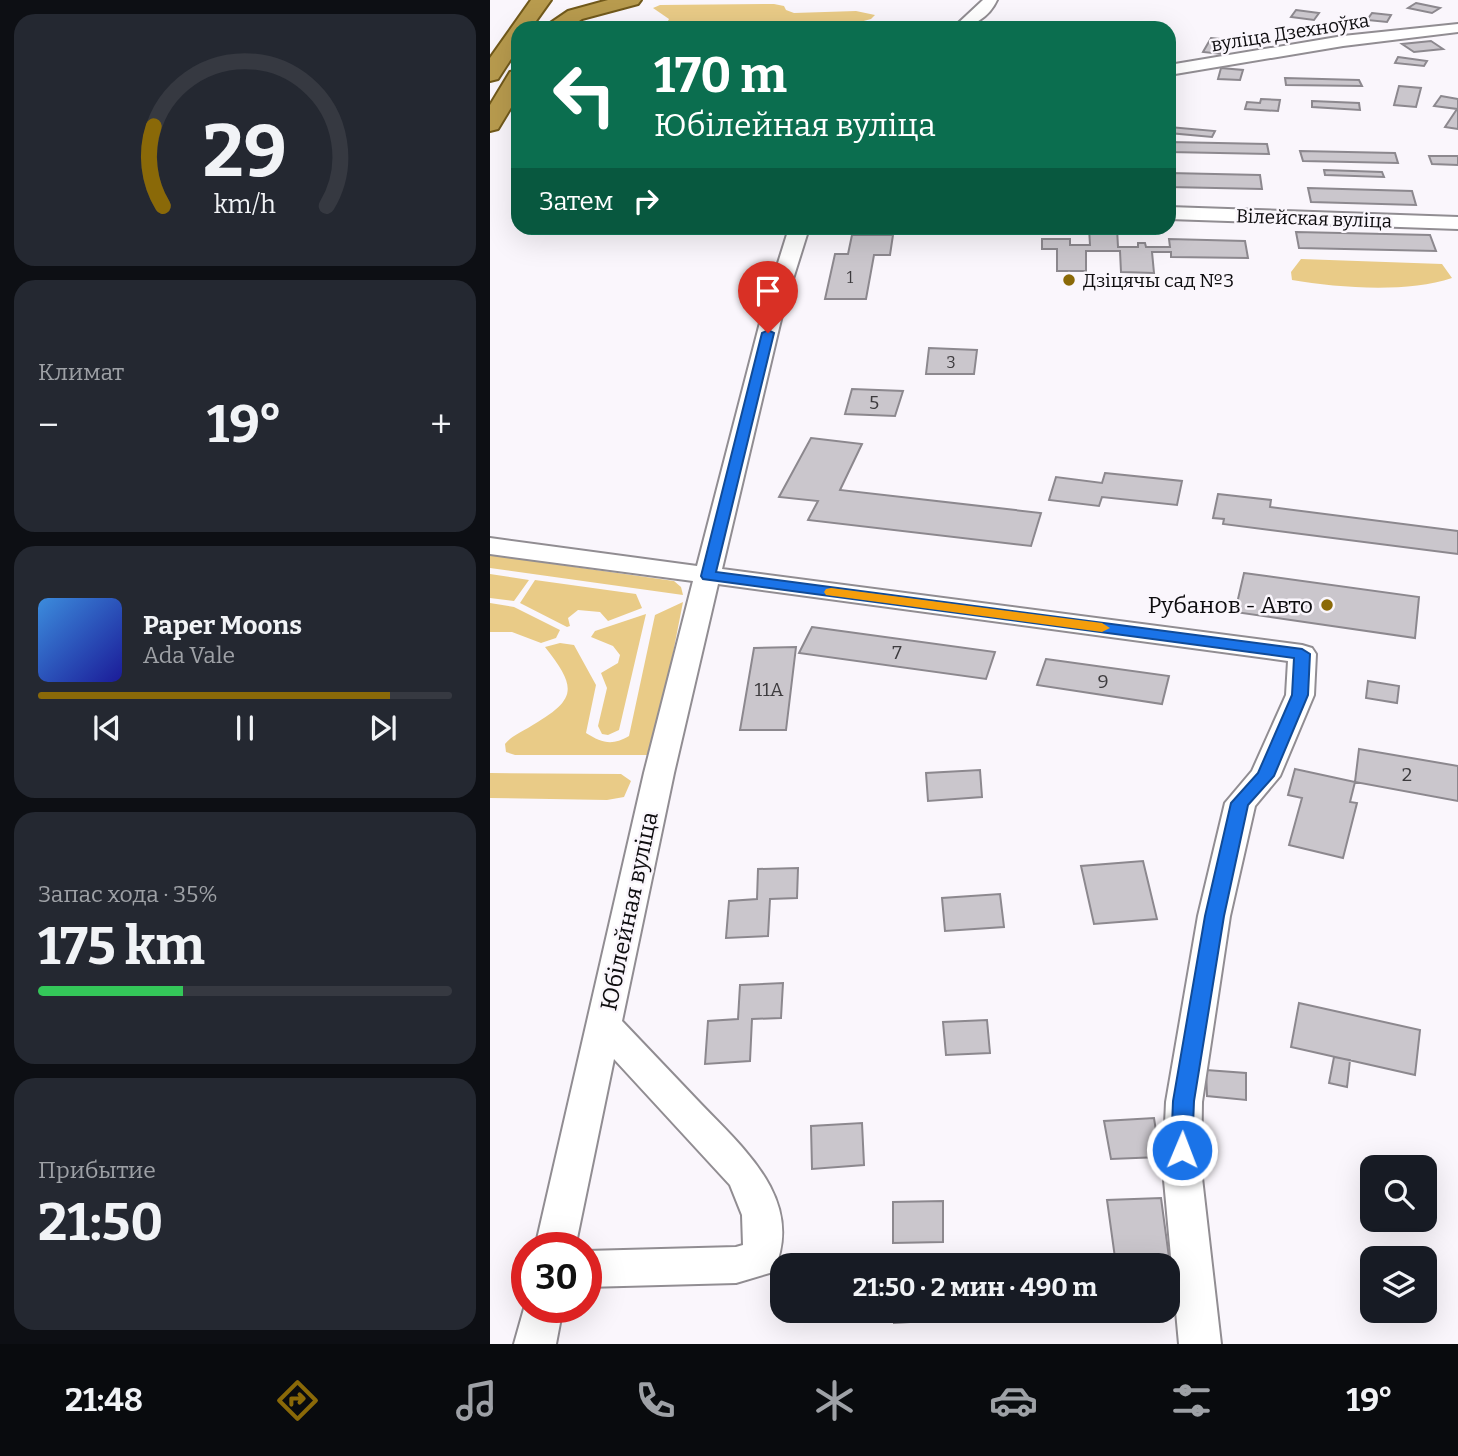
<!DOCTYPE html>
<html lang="ru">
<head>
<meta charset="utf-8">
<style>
  :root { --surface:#171b24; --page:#242831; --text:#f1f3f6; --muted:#9ea1a6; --line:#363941; --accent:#8a6908 }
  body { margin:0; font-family:Bitter,serif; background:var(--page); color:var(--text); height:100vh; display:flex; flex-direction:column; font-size:26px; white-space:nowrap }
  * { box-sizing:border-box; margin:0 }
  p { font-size:23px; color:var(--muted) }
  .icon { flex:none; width:38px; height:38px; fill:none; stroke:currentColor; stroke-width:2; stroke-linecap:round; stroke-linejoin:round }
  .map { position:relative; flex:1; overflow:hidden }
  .panel { display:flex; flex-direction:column; gap:14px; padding:14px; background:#0d0f14; width:490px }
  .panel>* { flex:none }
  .banner { position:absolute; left:21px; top:21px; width:665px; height:214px; border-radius:21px; box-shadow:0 7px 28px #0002; background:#0b6e4f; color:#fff; overflow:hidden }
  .fabs { position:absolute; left:870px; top:1155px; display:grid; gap:14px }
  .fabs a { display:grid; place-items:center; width:77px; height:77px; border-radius:14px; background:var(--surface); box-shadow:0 7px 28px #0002; font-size:35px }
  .speed { position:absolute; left:21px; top:1232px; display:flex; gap:14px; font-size:35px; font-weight:700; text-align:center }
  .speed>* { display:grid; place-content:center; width:91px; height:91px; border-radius:50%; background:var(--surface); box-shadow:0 7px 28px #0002; line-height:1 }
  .speed .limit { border:10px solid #d22; background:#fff; color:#111 }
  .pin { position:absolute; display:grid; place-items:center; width:60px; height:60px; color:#fff; margin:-72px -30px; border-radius:50% 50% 50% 0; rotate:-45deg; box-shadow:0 0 7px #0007 }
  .pin .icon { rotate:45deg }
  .me { position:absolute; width:77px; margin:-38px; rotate:1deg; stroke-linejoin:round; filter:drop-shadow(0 0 5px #0008) }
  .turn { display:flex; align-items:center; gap:24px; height:147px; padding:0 28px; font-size:32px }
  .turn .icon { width:91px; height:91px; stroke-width:2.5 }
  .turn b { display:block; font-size:49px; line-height:60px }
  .then { display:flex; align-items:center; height:66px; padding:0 28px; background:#0003; gap:14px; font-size:26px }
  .big { font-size:52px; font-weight:700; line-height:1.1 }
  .panel .widget { flex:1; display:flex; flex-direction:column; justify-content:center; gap:10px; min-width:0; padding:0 24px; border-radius:21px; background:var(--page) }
  .panel .dial { align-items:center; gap:0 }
  .dial svg { height:182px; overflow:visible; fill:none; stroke:var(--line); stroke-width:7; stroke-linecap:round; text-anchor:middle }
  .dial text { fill:var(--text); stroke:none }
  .song { display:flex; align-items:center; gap:21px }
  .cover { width:84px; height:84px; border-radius:10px; background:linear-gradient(135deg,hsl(210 70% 55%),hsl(240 70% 35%)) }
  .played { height:7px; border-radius:4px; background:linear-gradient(90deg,var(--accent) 85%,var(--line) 85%) }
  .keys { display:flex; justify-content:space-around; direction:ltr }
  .heat { display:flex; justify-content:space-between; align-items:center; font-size:38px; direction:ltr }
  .charge { height:10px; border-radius:5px; background:linear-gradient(90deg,#34c759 35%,var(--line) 0) }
  .trip { position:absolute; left:280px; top:1253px; width:410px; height:70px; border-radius:21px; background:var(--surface); box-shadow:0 7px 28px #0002; font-weight:700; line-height:70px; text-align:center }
  .menu { display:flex; height:112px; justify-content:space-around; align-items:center; background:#090b0e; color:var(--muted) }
  .menu .icon { width:49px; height:49px }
  .menu .current { color:var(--accent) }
  .menu b { font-size:32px; color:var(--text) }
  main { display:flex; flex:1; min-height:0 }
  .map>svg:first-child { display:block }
  .green { fill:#e9cb87 }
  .building { fill:#cac6cc; stroke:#8c888e; stroke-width:2 }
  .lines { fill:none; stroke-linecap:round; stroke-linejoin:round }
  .minor-casing { stroke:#918d92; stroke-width:4 }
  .trunk-casing { stroke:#71591b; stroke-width:4 }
  .minor { fill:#fff; fill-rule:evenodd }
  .trunk { fill:#b89b4e; fill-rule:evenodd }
  .route { fill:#1a73e8; stroke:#114b97; stroke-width:2 }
  .slow { fill:#f59e0b }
  .poi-dot { fill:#8a6908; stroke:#faf6fc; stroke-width:2.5 }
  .labels { text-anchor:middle; stroke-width:5; stroke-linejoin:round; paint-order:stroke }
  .far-number-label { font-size:16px; fill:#3d3b3e }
  .far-street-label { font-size:19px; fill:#0e0d0f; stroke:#faf6fc }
  .far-poi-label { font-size:19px; fill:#0e0d0f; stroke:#faf6fc; text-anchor:start }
  .number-label { font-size:19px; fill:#3d3b3e }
  .poi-label { font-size:23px; fill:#0e0d0f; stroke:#faf6fc; text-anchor:end }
  .street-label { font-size:23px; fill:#0e0d0f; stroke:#faf6fc }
</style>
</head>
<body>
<main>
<section class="panel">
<div class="widget dial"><svg viewBox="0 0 100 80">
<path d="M14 69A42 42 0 1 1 86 69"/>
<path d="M14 69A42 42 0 0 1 10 34" stroke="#8a6908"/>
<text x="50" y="56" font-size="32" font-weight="700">29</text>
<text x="50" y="72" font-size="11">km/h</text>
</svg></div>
<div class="widget"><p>Климат</p>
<div class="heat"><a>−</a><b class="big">19°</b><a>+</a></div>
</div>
<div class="widget">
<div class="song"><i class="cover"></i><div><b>Paper Moons</b><p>Ada Vale</p></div></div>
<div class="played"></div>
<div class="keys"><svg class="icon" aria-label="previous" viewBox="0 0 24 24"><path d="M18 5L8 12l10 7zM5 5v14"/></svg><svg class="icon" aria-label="pause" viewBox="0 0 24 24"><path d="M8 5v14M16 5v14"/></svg><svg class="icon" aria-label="next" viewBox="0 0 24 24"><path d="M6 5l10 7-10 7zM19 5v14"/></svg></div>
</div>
<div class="widget"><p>Запас хода · 35%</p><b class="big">175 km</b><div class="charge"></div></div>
<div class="widget"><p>Прибытие</p><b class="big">21:50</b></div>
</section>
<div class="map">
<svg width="968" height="1344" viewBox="0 0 968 1344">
  <rect width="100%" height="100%" fill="#faf6fc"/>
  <path class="green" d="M284,4L294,6L296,10L304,13L366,11L385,15L381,19L370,22L266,24L252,28H157L177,23L179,19L163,8L170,5Z
    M811,259L952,264L962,278C917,293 849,288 802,280L801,272Z
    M0,555L184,581L191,587L193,595L0,568Z
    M0,574L39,580L24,601L0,598Z
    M45,580L146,594L152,608L118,621L110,612L88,610L78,618L80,626L77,627L30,603Z
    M193,602L163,755H25L16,752L15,744C22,736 29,733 38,728C86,700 89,690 55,647L70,643L84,645L106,685L96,733C112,743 122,746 139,736L165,615Z
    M0,603L24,607L70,630L66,638L51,643L22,632H0Z
    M156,614L129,730L118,735L112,734L108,726L117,688L111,673L128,663L130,655L123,646L101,637L105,631Z
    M0,773L131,774L141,781L134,797L117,800L0,798Z"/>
  <path class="building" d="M926,3L950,8L942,13L918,8Z
    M806,10L829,13L824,20L801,17Z
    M882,13L901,15L897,22L877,20Z
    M721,38L740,40L732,54L713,52Z
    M941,41L953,49L924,52L912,44Z
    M908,57L937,61L934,66L905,63Z
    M731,68L753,70L750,80L728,79Z
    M795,78L869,80L872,86L796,85Z
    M909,86L931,88L926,107L904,105Z
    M951,96L968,99V129L955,127L967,109L944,106Z
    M771,99L790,100L788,111L755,109L757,102L770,103Z
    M822,101L869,103L870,110L822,107Z
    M679,127L725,131L722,137L679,133Z
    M679,142L777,144L779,154L679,152Z
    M810,151L905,153L908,163L813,161Z
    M939,156H968V165L942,164Z
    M834,170L892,172L894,177L835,175Z
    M679,173L770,175L772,189L679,187Z
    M818,188L922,191L926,205L821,202Z
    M599,228H627L628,247H648V243H655L656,247H680L679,239L755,241L758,258L681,257V252H662L664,273L631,272L630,251H596V271H567V249H552V239H580V245H600Z
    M806,232L940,235L946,251L809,248Z
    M362,235H403L400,255H384L376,299H335L345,254H358Z
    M439,348L487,350L484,374H436Z
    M362,389L413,391L405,416L355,414Z
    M321,438L372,444L350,490L551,513L541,546L318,520L328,501L289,497Z
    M615,473L692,481L687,505L612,497L609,506L559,500L566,477L612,483Z
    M728,494L781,500L780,507L968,531V554L733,524L734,519L723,518Z
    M754,573L929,597L925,638L745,612Z
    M322,627L505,652L496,679L309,653Z
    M306,647L296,730H250L264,648Z
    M556,659L679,676L672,704L547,685Z
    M878,681L909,686L907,703L876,698Z
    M869,749L968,766V801L865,782Z
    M805,769L865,782L860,802L867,803L853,858L799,845L812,798L798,795Z
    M490,770L492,797L438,801L436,773Z
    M653,861L667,919L604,924L591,866Z
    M308,868L307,898L280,899L278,936L236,938L239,901L267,899L268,869Z
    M510,894L514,927L455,931L452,898Z
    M293,983L291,1018L262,1019L260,1061L215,1064L218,1021L248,1019L250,985Z
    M809,1003L930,1030L925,1075L801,1047Z
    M497,1020L500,1053L456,1055L453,1022Z
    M844,1057L860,1060L857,1087L839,1083Z
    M716,1070L756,1073V1100L717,1096Z
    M664,1118L670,1157L621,1159L614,1121Z
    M372,1123L374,1165L322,1169L321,1126Z
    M671,1198L681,1272H677V1265H626L617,1200Z
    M453,1201V1242L403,1243V1202Z
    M404,1311H454V1320L404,1323Z"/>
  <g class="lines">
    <g class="minor-casing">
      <path id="minor" d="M493,0H507C499,18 481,28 463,28Z
        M968,24V32L853,46L679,75V65L853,36Z
        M679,207L968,217V229L679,219Z
        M299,228H319L293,311L232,569L812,645L822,648L826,654L824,695L790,776L765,806L740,916L712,1102L711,1169L731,1344H689L673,1169L676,1102L708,916L735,803L762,771L796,695L798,661L228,584L184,773L132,1021C158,1048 184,1076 210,1103C254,1149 316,1201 283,1272L246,1283L96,1287V1251L246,1247L253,1245L252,1215L240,1185L124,1059L85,1248H45L154,773L203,581L0,554V538L207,566L273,311Z
        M37,1298V1307H73L66,1344H24Z"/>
    </g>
    <g class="trunk-casing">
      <path id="trunk" d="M41,0H61L41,28H28V48L8,79L0,81V58Z
        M118,0H151L148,4L92,19L78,28H53L78,11Z
        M28,70V96L8,129L0,131V105L20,72Z"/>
    </g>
    <use href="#minor" class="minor"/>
    <use href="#trunk" class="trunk"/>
  </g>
  <path class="route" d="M278,330L284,333L226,572L812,649L820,654L818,695L784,776L758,805L734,916L704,1101L702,1150L699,1157L692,1160L684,1157L681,1150L683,1101L715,916L741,803L768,773L802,695L804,658L213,579L211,576L272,333Z"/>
  <path class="slow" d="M341,588L612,623L620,628L612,632L336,595L334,592L336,589Z"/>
  <g class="poi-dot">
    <circle cx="579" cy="280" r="7"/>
    <circle cx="837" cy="605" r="7"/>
  </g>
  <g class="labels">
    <g class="far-number-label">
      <text x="360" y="283">1</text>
      <text x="461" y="368">3</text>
    </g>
    <g class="far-street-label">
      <text transform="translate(800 32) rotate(-9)" y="7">вуліца Дзехноўка</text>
      <text transform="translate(824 218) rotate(2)" y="7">Вілейская вуліца</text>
    </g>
    <g class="far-poi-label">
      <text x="593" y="287">Дзіцячы сад №3</text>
    </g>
    <g class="number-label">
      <text x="384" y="409">5</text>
      <text x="407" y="659">7</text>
      <text x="613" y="688">9</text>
      <text x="279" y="696">11А</text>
      <text x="917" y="781">2</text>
    </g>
    <g class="poi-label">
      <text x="823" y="613">Рубанов - Авто</text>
    </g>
    <g class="street-label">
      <text transform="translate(139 911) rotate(-78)" y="8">Юбілейная вуліца</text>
    </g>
  </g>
</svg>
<div class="fabs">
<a><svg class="icon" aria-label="search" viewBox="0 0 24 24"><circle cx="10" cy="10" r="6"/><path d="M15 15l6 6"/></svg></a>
<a><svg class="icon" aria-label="layers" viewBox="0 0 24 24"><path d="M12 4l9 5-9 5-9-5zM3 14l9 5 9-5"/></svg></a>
</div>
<div class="speed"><div class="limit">30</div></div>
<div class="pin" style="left:278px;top:333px;background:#d93025"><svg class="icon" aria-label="arrive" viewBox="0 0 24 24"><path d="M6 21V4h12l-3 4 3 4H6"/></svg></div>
<svg class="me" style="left:692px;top:1150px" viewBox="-20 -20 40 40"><circle r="17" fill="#1a73e8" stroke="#fff" stroke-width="3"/><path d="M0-11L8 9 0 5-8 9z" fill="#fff"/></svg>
<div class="trip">21:50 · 2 мин · 490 m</div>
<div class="banner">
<div class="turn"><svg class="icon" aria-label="left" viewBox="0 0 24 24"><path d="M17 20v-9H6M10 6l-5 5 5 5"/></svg><div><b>170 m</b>Юбілейная вуліца</div></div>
<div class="then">Затем<svg class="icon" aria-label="right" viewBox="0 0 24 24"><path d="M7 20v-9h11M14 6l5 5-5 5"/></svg></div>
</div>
</div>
</main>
<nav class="menu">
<b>21:48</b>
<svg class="icon current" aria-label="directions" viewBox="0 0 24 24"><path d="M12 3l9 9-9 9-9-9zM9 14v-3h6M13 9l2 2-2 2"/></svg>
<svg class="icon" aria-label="music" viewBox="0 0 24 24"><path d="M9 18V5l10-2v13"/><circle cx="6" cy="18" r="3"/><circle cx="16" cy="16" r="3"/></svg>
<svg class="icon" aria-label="phone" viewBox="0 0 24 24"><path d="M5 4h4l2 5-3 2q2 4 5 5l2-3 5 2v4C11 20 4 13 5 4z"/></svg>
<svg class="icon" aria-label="climate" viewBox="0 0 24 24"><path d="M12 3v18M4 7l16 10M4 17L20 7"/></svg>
<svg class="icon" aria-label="car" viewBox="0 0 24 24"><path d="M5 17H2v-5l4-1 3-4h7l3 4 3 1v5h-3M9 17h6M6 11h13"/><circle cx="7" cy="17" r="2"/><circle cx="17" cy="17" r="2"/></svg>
<svg class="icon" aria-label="filters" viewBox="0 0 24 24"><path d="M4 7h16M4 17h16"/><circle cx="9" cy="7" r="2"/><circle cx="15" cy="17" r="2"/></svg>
<b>19°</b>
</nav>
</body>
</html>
